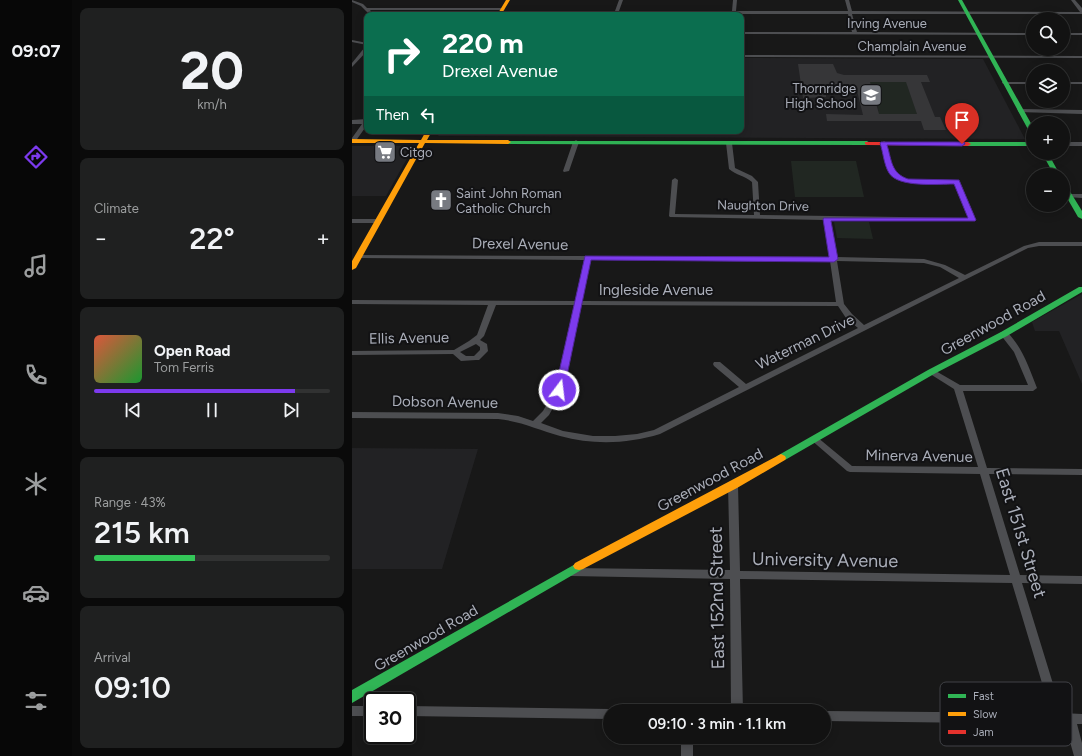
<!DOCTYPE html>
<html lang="en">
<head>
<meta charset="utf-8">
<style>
  :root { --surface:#121212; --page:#1f2020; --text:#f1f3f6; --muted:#9c9e9f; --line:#313232; --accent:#7c3aed }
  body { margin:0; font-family:Figtree,sans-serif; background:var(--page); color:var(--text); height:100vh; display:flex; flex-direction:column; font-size:15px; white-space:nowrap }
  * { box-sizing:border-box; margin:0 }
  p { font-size:13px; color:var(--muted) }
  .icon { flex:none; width:22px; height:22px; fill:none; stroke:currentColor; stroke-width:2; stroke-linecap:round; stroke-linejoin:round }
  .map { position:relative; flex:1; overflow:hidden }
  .details { display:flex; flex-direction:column; gap:8px; padding:8px; background:#0a0a0a; width:280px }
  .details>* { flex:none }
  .top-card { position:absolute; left:12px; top:12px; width:380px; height:122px; border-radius:8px; box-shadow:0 2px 10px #0003,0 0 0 1px var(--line); background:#0b6e4f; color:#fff; overflow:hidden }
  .tools { position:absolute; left:674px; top:12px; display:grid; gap:8px }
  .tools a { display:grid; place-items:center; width:44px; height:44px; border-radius:50%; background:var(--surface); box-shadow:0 2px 10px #0003,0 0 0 1px var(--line); font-size:20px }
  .speed { position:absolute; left:12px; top:692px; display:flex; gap:8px; font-size:20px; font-weight:700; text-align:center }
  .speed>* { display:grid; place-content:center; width:52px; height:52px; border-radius:50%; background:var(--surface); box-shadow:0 2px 10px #0003,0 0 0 1px var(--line); line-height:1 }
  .speed .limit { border:2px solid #111; border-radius:6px; background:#fff; color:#111 }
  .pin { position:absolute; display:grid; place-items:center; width:34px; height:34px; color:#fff; margin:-41px -17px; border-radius:50% 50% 50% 0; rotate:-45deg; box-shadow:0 0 4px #0007 }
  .pin .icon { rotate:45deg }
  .me { position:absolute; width:44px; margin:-22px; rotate:15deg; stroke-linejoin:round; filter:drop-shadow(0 0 3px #0008) }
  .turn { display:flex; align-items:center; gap:14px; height:84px; padding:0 12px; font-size:18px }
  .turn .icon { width:52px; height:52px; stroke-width:2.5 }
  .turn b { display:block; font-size:28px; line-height:34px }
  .then { display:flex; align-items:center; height:38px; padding:0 12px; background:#0003; gap:8px; font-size:15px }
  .big { font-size:30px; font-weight:600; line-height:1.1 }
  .details .widget { flex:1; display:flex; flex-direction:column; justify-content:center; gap:6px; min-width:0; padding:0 14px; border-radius:8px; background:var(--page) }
  .details .dial { align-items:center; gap:0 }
  .dial b { font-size:52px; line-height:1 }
  .song { display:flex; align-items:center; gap:12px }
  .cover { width:48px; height:48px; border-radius:6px; background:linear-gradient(135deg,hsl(10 70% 55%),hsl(130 70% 35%)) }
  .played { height:4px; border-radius:2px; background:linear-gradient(90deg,var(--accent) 85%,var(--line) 85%) }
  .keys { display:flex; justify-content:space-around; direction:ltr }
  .heat { display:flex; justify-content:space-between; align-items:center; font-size:22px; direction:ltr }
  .charge { height:6px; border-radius:3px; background:linear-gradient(90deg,#34c759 43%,var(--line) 0) }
  .trip { position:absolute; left:251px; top:704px; width:228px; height:40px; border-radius:20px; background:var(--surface); box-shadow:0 2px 10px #0003,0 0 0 1px var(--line); font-weight:600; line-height:40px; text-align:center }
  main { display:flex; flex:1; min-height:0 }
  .tabs { display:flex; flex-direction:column; width:72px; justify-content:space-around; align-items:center; background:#070707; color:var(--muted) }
  .tabs .icon { width:28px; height:28px }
  .tabs .on { color:var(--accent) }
  .tabs b { font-size:18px; color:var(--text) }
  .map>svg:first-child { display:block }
  .built { fill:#222224 }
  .green { fill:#212722 }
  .building { fill:#363638; fill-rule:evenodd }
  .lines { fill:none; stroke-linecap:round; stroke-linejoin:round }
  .street { fill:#4d4e51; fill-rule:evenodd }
  .fast { fill:#30b455; fill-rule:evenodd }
  .slow { fill:#ff9f0a; fill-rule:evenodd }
  .jam { fill:#e5322d; fill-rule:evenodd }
  .route { fill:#7c3aed; stroke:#51269a }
  .labels { text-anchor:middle; stroke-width:4; stroke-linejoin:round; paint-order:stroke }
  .far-street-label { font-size:13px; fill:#aaaeb9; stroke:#121214 }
  .far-poi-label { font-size:13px; fill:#aaaeb9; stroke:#121214; text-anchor:start }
  .street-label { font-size:15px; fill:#aaaeb9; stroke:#121214 }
  .near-street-label { font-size:18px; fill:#aaaeb9; stroke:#121214 }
  .key { fill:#121214; stroke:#404146; stroke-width:1 }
  .key-label { font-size:11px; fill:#aaaeb9 }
</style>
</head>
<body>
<main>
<nav class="tabs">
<b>09:07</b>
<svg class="icon on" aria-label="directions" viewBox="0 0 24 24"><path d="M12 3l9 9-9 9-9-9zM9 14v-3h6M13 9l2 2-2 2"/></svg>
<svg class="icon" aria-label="music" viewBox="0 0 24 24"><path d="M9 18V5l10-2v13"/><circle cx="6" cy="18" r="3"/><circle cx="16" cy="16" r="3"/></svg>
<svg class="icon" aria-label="phone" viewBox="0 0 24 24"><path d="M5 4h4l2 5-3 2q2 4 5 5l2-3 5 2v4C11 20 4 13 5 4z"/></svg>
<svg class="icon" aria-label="climate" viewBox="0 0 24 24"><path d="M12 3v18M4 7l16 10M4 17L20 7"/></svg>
<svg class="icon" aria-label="car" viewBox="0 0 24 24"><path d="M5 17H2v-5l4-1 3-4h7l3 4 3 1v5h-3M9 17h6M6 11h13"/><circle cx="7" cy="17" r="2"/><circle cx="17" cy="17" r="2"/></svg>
<svg class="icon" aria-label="filters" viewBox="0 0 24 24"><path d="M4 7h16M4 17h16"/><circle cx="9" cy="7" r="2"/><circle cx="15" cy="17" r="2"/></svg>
</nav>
<section class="details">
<div class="widget dial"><b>20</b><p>km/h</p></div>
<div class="widget"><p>Climate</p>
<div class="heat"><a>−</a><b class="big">22°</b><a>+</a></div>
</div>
<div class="widget">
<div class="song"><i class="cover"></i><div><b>Open Road</b><p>Tom Ferris</p></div></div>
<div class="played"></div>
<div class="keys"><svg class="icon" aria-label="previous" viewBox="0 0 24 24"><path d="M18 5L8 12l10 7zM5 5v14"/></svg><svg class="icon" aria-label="pause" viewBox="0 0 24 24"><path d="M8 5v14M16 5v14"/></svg><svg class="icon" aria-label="next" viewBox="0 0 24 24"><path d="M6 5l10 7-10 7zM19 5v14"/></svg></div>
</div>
<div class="widget"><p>Range · 43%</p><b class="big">215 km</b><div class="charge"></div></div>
<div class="widget"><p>Arrival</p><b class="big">09:10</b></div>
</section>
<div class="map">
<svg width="730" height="756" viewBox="0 0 730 756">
  <rect width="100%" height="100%" fill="#181818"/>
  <path class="built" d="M389,58L631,59L673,139L86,136L89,131H389Z
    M0,146H62L34,196H0Z
    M730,294V384L707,331H683L680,322Z
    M0,448L126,449L90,569H0Z"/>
  <path class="green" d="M514,82H558L555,85L566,116L522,114L527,111L519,85H515Z
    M439,161H504L512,197H443Z
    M482,222H517L521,239L485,238Z"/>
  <path class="building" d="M446,64H481L485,73L492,75H575L578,82H569L583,117H588L594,130H572L569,121H475L474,114L511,115L504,87H492V88H489L490,94H474V97L451,98ZM518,82H554L565,114H527Z"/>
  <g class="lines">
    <path class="street" d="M0,0L11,4L15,8H151L153,9L151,10H18L22,15H18L9,6L0,2Z
      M267,0H271L267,11H380L381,0H385L384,11H496L493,0H497L500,11L728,12L719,0H723L730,8V14H500L505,32L681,33V35L389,34V32H500L496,14H384V15H380V14L267,13L266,15H262V13H149L147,12L149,11H263Z
      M711,33H730V35H711Z
      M0,40L15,43V45L0,42Z
      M13,47H15V51L0,67V63Z
      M389,55L730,56V58L389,57Z
      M650,82H681V84H652L650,83Z
      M711,82H730V84H711Z
      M669,109L730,110V114L667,112L666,111Z
      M15,119V125L3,142H0V138L10,124H0V120Z
      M224,140L227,142L217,171L212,172L211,171L221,142Z
      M377,141L380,143L383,168L400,176L406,182L408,215L617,218L603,184C586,183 551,188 539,175C532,167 531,153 529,143L532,141L535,143C537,152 537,166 543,173C554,185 590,180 605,180L608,182L624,220L623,221L478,220L484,257L572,259L593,265L613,275L672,246L687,242H730V246H687L676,248L308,434C275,444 241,445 208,436C187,430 168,421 146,419L0,418V412L146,413L166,416L181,421L191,411L203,390L222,305H144L132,336L128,340L135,344L136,351L127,360H124L109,361L101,354L0,355V351L102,350L117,341L125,335L136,305L0,304V300L223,301L232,260L7,258L5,257V255L477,257L472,220L318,217L317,216L320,180L323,178L326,180L323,214L402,215L400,182C393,176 384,175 377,169L374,143ZM239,260L478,261L484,302L230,301ZM485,261L572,263L588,267L607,278L512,325L500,314L492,304ZM229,305L486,306L494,318L506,328L394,384L368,362H362L361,364L362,366L387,387L302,430L285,434L263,436H241L211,431L189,423L197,415L211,390ZM124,344L128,347V350L122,356H114L108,352Z
      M711,142H730V146H711Z
      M717,194H730V198L715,197L714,196Z
      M0,219H26L29,221L26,223H0Z
      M649,332H655C671,348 677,368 685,388L681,391H611L635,468L730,469V475L637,474L668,575L730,576V584L670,583L710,713L730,714V724H725L730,743V756H722L713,724L472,721V711L699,713L660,583L388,579L391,711H379L378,579L219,576L215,575L214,572L215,569L219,568L378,570L376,485L378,483H384L386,485L388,571L658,575L628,474L498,472L495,471L458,439L459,437H465L500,466L626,467L602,389L575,372L579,369L582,370L608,385H676L662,352L648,334Z
      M0,706H21V716H0Z
      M55,706L258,709L262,711H258V719L55,716Z
      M329,737H341V756H329Z"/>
    <path class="fast" d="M606,0H610L681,127V135L678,133Z
      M154,141H515L518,143L515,145L156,144L154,143Z
      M681,142V146H616L613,144L616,142Z
      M690,153H696L708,175H702Z
      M711,183L714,185L730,211V219L726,217L711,191Z
      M727,287H730V292L655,336L582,374L433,460H425L424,458L425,456L576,370L649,332Z
      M227,562L231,563L233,566L231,569L0,703V690Z"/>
    <path class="slow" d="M154,0H158L149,15H145Z
      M74,131H80L75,140H156L159,142L156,144L73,143L4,268L0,270V261L67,143H0V139L69,140Z
      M429,454L433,456L434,458L433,460L385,488L231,569L227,570L223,569L221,566L223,563Z"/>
    <path class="jam" d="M513,142H616L619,144L616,146L515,145L513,144Z"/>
  </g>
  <path class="route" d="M529,142H612L613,144L610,146L535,145C540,161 539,173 556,179L607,180L624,220L623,221H479L486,259L482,262L239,260L212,390L211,392H204L203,390L233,256L477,257L471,219L472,218H616L602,184C587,184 546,188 537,173C532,165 531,152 528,143Z"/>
  <defs>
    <g id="school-square" transform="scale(1.15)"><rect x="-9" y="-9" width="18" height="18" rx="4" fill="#777a81" stroke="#121214"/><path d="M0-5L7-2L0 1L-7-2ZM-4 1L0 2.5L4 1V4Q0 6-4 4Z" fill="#fff"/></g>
    <g id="supermarket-square" transform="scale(1.15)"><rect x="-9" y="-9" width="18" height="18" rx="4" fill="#777a81" stroke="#121214"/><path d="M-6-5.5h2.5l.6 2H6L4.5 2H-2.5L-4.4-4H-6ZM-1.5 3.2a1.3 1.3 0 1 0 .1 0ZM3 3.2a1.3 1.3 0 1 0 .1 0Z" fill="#fff"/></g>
    <g id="church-square" transform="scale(1.15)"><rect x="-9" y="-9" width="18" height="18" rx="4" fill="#777a81" stroke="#121214"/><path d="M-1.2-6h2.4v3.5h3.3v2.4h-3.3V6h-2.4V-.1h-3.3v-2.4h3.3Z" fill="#fff"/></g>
  </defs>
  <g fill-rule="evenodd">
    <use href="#school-square" x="519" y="95"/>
    <use href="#supermarket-square" x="33" y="152"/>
    <use href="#church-square" x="89" y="200"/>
  </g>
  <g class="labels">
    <g class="far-street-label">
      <text x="535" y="28">Irving Avenue</text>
      <text x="560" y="51">Champlain Avenue</text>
      <text transform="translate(411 205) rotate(1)" y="5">Naughton Drive</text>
    </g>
    <g class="far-poi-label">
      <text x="504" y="93" text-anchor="end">Thornridge<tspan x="504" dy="15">High School</tspan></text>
      <text x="48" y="157">Citgo</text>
      <text x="104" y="198">Saint John Roman<tspan x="104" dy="15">Catholic Church</tspan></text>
    </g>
    <g class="street-label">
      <text transform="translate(168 244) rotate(1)" y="5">Drexel Avenue</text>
      <text x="304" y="295">Ingleside Avenue</text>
      <text transform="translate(641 323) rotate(-29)" y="5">Greenwood Road</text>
      <text transform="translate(57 338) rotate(-1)" y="5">Ellis Avenue</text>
      <text transform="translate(453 342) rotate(-26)" y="5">Waterman Drive</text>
      <text transform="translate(93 402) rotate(1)" y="5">Dobson Avenue</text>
      <text transform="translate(567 456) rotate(1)" y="5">Minerva Avenue</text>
      <text transform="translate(358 480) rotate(-28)" y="5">Greenwood Road</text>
      <text transform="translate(74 638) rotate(-30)" y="5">Greenwood Road</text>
    </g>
    <g class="near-street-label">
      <text transform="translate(669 533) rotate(73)" y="6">East 151st Street</text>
      <text transform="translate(473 560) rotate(1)" y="6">University Avenue</text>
      <text transform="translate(365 598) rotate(-91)" y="6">East 152nd Street</text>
    </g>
  </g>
  <rect x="588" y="682" width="132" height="64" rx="6" class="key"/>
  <rect x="596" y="694" width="18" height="4" fill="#30b455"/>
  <rect x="596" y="712" width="18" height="4" fill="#ff9f0a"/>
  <rect x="596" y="730" width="18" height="4" fill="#e5322d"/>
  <g class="key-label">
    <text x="621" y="700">Fast</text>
    <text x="621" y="718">Slow</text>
    <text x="621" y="736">Jam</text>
  </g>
</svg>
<div class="tools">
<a><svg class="icon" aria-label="search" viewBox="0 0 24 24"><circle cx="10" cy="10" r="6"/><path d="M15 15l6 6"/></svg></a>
<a><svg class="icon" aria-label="layers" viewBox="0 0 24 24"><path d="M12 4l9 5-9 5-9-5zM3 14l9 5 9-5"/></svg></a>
<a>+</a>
<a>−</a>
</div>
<div class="speed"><div class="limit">30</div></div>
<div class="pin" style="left:610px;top:144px;background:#d93025"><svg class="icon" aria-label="arrive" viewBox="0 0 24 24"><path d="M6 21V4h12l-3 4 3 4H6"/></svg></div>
<svg class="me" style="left:207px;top:390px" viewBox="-20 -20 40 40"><circle r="17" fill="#7c3aed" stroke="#fff" stroke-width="3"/><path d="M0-11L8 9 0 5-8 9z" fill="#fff"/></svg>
<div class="trip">09:10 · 3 min · 1.1 km</div>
<div class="top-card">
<div class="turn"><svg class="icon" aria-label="right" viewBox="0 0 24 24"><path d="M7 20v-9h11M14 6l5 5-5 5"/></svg><div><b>220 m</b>Drexel Avenue</div></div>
<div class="then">Then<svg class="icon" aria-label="left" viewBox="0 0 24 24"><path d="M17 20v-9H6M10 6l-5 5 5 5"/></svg></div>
</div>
</div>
</main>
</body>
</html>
